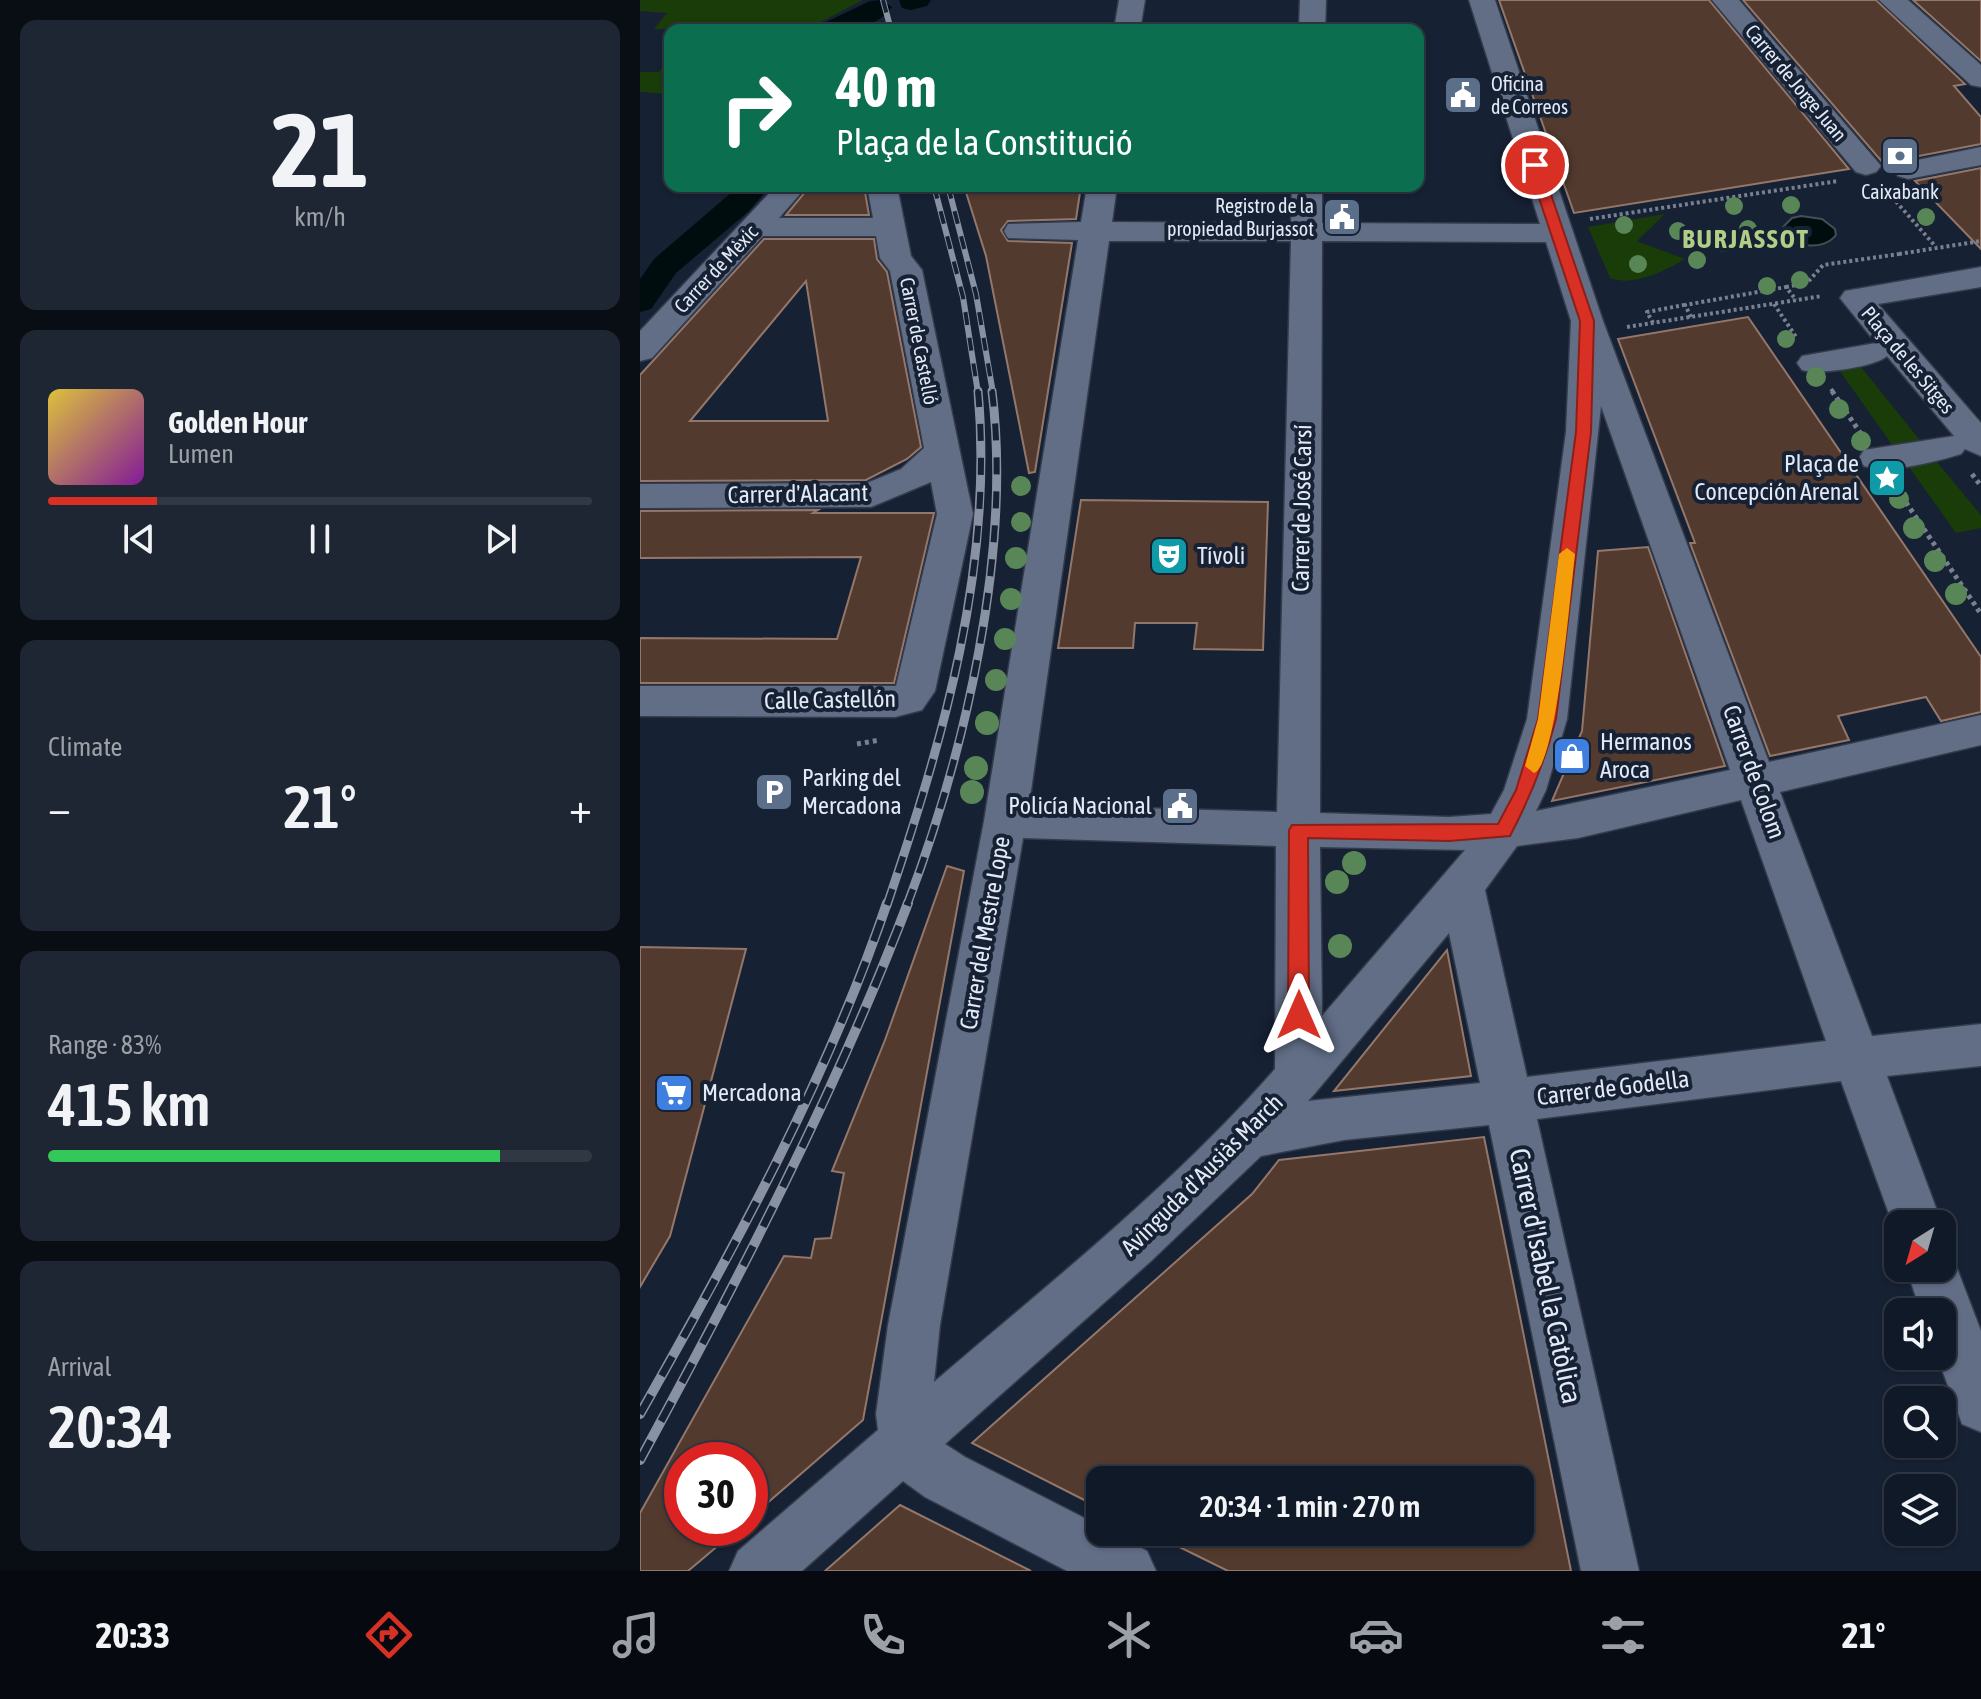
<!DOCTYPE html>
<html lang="en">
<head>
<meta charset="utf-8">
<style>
  :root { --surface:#101927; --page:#1e2633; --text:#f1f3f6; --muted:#9ca0a7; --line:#303844; --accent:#d93025 }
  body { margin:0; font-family:"Asap Condensed",sans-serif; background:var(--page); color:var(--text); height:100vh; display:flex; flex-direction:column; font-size:30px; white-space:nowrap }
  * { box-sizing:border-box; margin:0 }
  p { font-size:26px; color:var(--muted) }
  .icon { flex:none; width:44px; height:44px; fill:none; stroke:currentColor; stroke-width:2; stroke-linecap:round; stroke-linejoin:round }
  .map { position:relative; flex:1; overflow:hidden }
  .side { display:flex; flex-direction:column; gap:20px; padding:20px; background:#090e15; width:640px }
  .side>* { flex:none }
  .guide { position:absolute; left:24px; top:24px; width:760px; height:168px; border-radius:16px; box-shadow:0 2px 6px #0004,0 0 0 2px var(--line); background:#0b6e4f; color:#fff; overflow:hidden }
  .needle { width:52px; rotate:217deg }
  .fabs { position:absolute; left:1244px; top:1210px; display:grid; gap:16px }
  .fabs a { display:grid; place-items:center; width:72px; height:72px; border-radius:16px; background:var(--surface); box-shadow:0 2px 6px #0004,0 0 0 2px var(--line); font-size:40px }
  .speed { position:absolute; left:24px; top:1442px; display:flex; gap:16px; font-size:40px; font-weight:700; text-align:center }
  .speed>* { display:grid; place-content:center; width:104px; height:104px; border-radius:50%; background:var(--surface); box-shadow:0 2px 6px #0004,0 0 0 2px var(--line); line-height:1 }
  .speed .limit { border:12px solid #d22; background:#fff; color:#111 }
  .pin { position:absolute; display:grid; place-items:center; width:68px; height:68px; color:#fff; margin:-34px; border:4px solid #fff; border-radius:50%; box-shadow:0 2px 8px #0007 }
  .me { position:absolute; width:88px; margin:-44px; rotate:0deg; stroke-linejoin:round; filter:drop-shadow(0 0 6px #0008) }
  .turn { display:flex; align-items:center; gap:28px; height:168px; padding:0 40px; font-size:36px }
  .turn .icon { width:104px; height:104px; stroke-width:2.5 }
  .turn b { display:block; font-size:56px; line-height:68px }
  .big { font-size:60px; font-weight:600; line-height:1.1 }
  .side .card { flex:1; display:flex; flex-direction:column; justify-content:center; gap:12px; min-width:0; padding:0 28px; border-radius:16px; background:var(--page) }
  .side .dial { align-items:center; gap:0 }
  .dial b { font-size:104px; line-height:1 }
  .song { display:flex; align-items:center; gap:24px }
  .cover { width:96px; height:96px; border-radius:12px; background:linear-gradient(135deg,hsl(50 70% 55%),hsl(290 70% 35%)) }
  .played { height:8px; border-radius:4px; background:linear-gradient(90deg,var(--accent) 20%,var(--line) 20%) }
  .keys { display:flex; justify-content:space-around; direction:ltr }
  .heat { display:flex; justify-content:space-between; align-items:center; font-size:44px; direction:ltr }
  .charge { height:12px; border-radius:6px; background:linear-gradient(90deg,#34c759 83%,var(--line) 0) }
  .trip { position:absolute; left:446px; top:1466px; width:448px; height:80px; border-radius:16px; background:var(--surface); box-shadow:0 2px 6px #0004,0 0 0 2px var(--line); font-weight:600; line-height:80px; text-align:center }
  .menu { display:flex; height:128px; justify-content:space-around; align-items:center; background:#060a10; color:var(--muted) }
  .menu .icon { width:56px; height:56px }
  .menu .selected { color:var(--accent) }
  .menu b { font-size:36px; color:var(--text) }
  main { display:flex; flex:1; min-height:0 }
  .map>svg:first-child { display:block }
  .green { fill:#193c09 }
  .water { fill:#000d0e; stroke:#444f54; stroke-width:2 }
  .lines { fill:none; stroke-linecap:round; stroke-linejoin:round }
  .canal { fill:#000d0e; fill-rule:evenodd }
  .building { fill:#533a2e; stroke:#93776a; stroke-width:2; fill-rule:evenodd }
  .minor-casing { stroke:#343b4b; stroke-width:3 }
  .path-far1 { stroke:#788191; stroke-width:4; stroke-dasharray:3 3; stroke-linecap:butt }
  .path { stroke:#788191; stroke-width:5; stroke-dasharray:4 4; stroke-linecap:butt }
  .minor { fill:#616e86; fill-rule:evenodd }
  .rail-far2-casing { stroke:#8992a2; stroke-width:6 }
  .rail-far1-casing { stroke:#8992a2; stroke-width:9 }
  .rail-casing { stroke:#8992a2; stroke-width:10 }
  .rail-far2 { stroke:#162134; stroke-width:4; stroke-dasharray:13; stroke-linecap:butt }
  .rail-far1 { stroke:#162134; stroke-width:6; stroke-dasharray:17; stroke-linecap:butt }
  .rail { stroke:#162134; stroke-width:7; stroke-dasharray:22; stroke-linecap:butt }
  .tree { fill:#598657 }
  .route { fill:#d93025; stroke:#8d1f18; stroke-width:2 }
  .slow { fill:#f59e0b }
  .labels { text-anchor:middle; stroke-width:8; stroke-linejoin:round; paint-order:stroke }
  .far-street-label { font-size:20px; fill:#e2e9f7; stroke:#162134 }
  .far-poi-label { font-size:20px; fill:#e2e9f7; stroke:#162134; text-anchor:start }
  .poi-label { font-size:24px; fill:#e2e9f7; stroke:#162134; text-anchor:start }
  .street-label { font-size:24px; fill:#e2e9f7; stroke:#162134 }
  .far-district-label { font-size:26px; font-weight:bold; letter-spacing:2px; fill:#b0ce87; stroke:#162134 }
  .near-street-label { font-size:28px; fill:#e2e9f7; stroke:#162134 }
</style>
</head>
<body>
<main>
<section class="side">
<div class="card dial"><b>21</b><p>km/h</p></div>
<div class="card">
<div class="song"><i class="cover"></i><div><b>Golden Hour</b><p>Lumen</p></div></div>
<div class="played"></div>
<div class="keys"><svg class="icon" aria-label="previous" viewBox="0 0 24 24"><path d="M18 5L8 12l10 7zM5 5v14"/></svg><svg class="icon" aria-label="pause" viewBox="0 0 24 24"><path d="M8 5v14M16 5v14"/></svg><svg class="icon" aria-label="next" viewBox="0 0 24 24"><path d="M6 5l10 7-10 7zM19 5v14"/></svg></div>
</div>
<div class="card"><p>Climate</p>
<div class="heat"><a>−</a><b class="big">21°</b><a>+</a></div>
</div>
<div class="card"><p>Range · 83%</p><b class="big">415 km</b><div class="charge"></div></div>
<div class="card"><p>Arrival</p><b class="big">20:34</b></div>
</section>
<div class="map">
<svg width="1341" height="1571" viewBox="0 0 1341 1571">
  <rect width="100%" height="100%" fill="#162134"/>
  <path class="green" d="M0,0H223L181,22L173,30L14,29L27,13L0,11Z
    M30,56V94L0,92V72H19Z
    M1025,214L997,241L1045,259C1025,271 993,287 970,278L948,227Z
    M1217,362L1283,444L1255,449L1197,367Z
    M1292,456L1341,515V528L1316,533L1264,460Z"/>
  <path class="water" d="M1161,216L1182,219L1195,229L1196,235C1183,252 1149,248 1143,227L1152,218Z"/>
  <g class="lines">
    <path class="canal" d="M242,0L252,7C237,30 202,30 178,30L182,24L230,1Z
      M259,0H291L287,6L271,10L262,8Z
      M99,186H130L109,211L36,273L11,309L0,312V279L14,259Z"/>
  </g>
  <path class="building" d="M859,0H1069L1209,169L934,213Z
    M1103,0H1236L1325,84L1314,86L1341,117V144L1243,163Z
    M1273,0H1341V61Z
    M1341,168V249L1275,181Z
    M170,186H224L229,215H146Z
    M324,186H441L436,219L368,221L361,230L368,241L432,243L395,472L389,473L346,256Z
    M124,239H234L237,259L247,272L281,447L267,459L226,480L0,481V375ZM166,281L188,421H50Z
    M1108,317L1341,657V712L1301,721L1286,697L1198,716L1209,740L1130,756L1050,543H1055L978,339Z
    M441,500L628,502L623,650L554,649L557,623H495L493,648H418Z
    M178,510L173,513H294L254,683H0V638L197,639L221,557L0,558V511Z
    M1008,547L1085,766L912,801L942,731L958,551Z
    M307,866L324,871L223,1420L110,1518V1460H42V1528H99L48,1571H0V1513L144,1256L171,1258L175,1239L191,1238L204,1173L192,1171L245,1040Z
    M0,947L106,949L30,1236L0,1287Z
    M807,950L831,1076L694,1091Z
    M844,1137L931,1571H588L509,1532H880V1480H460V1508L332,1443L612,1194L639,1160Z
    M260,1505L391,1571H185Z"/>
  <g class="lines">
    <g class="minor-casing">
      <path id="minor" d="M479,0H505L500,30H474Z
        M660,0H686L685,30H659Z
        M829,0H855L963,321L1129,762L1341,715V745L1140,792L1232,1036L1341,1024V1066L1247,1076L1302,1224V1225L1258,1224V1239L1201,1081L897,1119L999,1571H941L849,1125L704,1140L621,1156L510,1262L305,1444L325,1457L460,1526V1532H471L507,1551L516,1571H427L285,1497L263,1481L162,1571H89L98,1551L238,1430L236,1414L248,1325L344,821L438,240L368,238L364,231L368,224L441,222L447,186H477L472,222L651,223L652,186H682V223L900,224ZM469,241H651L637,812L389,805ZM682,241L906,242L931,321L926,432L887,719L864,790L851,814L809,817L680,813ZM961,406L1090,770L896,811L906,790L927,719ZM1101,800L1186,1041L887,1077L845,890L877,846L938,838ZM383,838L636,846L635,1069C533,1185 411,1282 294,1382L300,1325ZM680,847L825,850L682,1016ZM809,933L840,1083L668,1101L676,1092Z
        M1072,0H1099L1236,160L1241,166L1236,172L1226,175L1216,172Z
        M1239,0H1268L1341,65V87L1331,85Z
        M1341,147V165L1268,179L1258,176L1253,170L1258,164Z
        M136,186H167L139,218H233L227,186H257L271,256L282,270L333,514L295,691L282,710L255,717L0,716V686H256L297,514L291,482L231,507L0,508V484L227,483L261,469L284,448L250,271L240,258L236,236H123L12,358L0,361V331Z
        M1341,267V287L1238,304L1341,423V456L1325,449L1321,454C1294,462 1252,474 1224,466L1219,458L1224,450L1314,436L1247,356C1235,367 1179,375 1162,370L1157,363L1162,356L1236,343L1200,298L1205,291Z
        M1302,1247L1310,1250L1341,1331V1432L1322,1424L1297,1356H1302V1312H1281L1266,1268H1302Z"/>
    </g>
    <path class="path-far1" d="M1252,197L1296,247
      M950,219L1198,181
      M1259,254L1341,241
      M1146,287L1167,283L1183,265L1259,254
      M1134,304L1156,337
      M1051,317L1045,305L1146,287L1156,300
      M1013,323L1007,312L1044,305
      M987,327L1182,296
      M1191,389L1194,393"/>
    <path class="path" d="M1192,391L1221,434
      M1332,474L1341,486
      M1257,489L1341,614
      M217,744L240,740"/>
    <use href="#minor" class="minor"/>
    <g class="rail-far2-casing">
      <path id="rail-far2" d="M243,0L251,30
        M294,186L323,297L338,393
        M308,186L336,294L353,393"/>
    </g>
    <g class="rail-far1-casing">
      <path id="rail-far1" d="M247,905C303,740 354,567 338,391
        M267,905C325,753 372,553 352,391"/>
    </g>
    <g class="rail-casing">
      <path id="rail" d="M0,1414C93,1250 186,1082 247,903
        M0,1460C99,1278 194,1096 268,903"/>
    </g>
    <use href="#rail-far2" class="rail-far2"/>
    <use href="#rail-far1" class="rail-far1"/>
    <use href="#rail" class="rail"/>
  </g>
  <g class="tree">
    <circle cx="1151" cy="205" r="9"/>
    <circle cx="1094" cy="206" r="9"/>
    <circle cx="1286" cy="217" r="9"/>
    <circle cx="984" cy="225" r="9"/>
    <circle cx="1108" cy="229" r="9"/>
    <circle cx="1038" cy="231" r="9"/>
    <circle cx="1084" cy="243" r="9"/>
    <circle cx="1057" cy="260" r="9"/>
    <circle cx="998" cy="264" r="9"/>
    <circle cx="1160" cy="280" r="9"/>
    <circle cx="1127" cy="286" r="9"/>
    <circle cx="1146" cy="339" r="9"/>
    <circle cx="1176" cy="377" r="10"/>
    <circle cx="1199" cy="409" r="10"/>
    <circle cx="1221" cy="441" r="10"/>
    <circle cx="1241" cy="471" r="10"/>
    <circle cx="381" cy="486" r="10"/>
    <circle cx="1259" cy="499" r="10"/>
    <circle cx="381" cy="522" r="10"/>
    <circle cx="1274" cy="528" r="11"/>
    <circle cx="376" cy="558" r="11"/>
    <circle cx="1295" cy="561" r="11"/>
    <circle cx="1316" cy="594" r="11"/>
    <circle cx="371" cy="599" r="11"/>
    <circle cx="365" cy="639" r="11"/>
    <circle cx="356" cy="680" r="11"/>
    <circle cx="347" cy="723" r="12"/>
    <circle cx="336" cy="768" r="12"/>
    <circle cx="332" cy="792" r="12"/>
    <circle cx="714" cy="863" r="12"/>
    <circle cx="697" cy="882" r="12"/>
    <circle cx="700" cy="946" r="12"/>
  </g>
  <path class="route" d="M890,162L901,165L954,321L951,432L916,719C905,761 890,798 870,836L809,841L668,838L669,1015L666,1021L659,1024L651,1021L648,1015L649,830L652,825L858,824L876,790L898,719L936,432L940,321L888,165Z"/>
  <path class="slow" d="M927,548L935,554C931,586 917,765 894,773L885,766L898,719L919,554Z"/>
  <defs>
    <g id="civic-square" transform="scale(2)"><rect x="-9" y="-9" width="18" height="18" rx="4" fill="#5c6f8a" stroke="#162134"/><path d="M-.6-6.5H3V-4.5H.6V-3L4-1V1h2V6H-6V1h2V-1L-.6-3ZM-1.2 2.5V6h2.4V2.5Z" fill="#fff"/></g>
    <g id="bank-square" transform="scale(2)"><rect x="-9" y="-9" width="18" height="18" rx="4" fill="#5c6f8a" stroke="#162134"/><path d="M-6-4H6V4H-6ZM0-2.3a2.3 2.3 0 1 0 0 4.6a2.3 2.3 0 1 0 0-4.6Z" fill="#fff"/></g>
    <g id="sight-square" transform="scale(2)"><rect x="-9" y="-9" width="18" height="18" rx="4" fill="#0f9aa8" stroke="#162134"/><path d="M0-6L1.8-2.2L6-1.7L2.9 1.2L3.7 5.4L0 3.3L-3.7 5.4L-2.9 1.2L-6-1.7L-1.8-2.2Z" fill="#fff"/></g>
    <g id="theatre-square" transform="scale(2)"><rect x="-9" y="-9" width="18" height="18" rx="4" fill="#0f9aa8" stroke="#162134"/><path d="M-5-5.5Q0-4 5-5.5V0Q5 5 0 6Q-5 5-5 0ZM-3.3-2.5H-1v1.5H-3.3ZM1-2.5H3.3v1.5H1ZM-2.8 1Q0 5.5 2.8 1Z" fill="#fff"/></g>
    <g id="shop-square" transform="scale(2)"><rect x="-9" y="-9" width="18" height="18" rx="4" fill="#3f7fe0" stroke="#162134"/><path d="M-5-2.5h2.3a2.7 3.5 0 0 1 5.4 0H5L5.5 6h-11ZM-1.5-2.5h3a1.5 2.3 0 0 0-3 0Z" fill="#fff"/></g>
    <g id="parking-square" transform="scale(2)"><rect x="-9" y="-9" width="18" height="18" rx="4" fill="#5c6f8a" stroke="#162134"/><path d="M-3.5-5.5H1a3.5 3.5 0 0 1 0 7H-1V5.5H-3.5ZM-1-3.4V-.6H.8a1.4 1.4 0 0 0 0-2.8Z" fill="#fff"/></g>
    <g id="supermarket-square" transform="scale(2)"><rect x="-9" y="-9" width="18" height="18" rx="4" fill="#3f7fe0" stroke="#162134"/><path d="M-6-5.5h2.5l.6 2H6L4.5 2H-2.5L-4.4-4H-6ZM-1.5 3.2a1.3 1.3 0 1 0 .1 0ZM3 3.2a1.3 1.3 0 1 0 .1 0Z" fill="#fff"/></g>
  </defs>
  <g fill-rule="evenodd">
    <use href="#civic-square" x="823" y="95"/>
    <use href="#bank-square" x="1260" y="156"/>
    <use href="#civic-square" x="702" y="217"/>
    <use href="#sight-square" x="1247" y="478"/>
    <use href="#theatre-square" x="529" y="556"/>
    <use href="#shop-square" x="932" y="756"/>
    <use href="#parking-square" x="134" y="792"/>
    <use href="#civic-square" x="540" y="806"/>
    <use href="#supermarket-square" x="34" y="1093"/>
  </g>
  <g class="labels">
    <g class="far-street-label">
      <text transform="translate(1156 83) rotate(50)" y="7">Carrer de Jorge Juan</text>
      <text transform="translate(76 269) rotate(-47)" y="7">Carrer de Mèxic</text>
      <text transform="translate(279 341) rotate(79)" y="7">Carrer de Castelló</text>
      <text transform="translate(1268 360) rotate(50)" y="7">Plaça de les Sitges</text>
    </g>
    <g class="far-poi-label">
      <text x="851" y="91">Oficina<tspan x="851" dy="23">de Correos</tspan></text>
      <text x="1260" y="199" text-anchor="middle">Caixabank</text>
      <text x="674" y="213" text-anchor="end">Registro de la<tspan x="674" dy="23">propiedad Burjassot</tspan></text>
    </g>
    <g class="poi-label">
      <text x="1219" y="472" text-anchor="end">Plaça de<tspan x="1219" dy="28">Concepción Arenal</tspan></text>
      <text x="557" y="564">Tívoli</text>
      <text x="960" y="750">Hermanos<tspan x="960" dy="28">Aroca</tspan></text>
      <text x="162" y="786">Parking del<tspan x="162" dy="28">Mercadona</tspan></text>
      <text x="512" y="814" text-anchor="end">Policía Nacional</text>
      <text x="62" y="1101">Mercadona</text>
    </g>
    <g class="street-label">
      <text transform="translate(158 494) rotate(-1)" y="8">Carrer d'Alacant</text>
      <text transform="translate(662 508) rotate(-89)" y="8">Carrer de José Carsí</text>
      <text transform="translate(190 700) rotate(-1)" y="8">Calle Castellón</text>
      <text transform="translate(1114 772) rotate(70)" y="8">Carrer de Colom</text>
      <text transform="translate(345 933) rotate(-80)" y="8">Carrer del Mestre Lope</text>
      <text transform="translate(973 1088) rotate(-7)" y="8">Carrer de Godella</text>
      <text transform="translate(562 1175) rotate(-45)" y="8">Avinguda d'Ausiàs March</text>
    </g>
    <g class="far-district-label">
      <text x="1106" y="248">BURJASSOT</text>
    </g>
    <g class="near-street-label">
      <text transform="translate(906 1276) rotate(78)" y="10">Carrer d'Isabel la Catòlica</text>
    </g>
  </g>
</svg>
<div class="fabs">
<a><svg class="needle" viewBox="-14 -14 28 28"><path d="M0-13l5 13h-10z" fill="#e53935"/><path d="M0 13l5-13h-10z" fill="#9ca0a7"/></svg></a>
<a><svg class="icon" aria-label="sound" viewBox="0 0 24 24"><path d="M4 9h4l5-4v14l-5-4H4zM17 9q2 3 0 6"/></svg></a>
<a><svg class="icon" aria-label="search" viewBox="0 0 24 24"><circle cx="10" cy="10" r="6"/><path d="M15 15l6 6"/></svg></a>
<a><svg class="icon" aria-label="layers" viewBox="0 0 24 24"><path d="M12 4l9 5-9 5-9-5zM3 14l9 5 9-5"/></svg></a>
</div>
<div class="speed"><div class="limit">30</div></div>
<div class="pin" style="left:895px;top:165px;background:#d93025"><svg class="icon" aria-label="arrive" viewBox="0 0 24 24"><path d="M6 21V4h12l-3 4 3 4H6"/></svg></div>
<svg class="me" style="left:659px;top:1015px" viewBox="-20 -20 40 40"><path d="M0-17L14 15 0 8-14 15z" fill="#d93025" stroke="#fff" stroke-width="4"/></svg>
<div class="trip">20:34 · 1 min · 270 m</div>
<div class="guide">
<div class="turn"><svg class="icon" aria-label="right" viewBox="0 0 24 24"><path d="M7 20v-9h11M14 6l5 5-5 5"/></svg><div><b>40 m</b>Plaça de la Constitució</div></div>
</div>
</div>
</main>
<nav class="menu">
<b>20:33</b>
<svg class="icon selected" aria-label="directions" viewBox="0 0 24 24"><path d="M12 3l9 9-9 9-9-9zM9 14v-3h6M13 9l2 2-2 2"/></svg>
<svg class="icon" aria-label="music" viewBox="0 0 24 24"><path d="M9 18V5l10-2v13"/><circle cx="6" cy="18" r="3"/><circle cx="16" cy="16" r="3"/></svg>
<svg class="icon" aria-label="phone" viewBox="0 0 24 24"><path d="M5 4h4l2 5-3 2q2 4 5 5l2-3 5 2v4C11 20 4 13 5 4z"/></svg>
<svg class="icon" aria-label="climate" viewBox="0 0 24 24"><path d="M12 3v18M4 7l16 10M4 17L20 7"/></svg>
<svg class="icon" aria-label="car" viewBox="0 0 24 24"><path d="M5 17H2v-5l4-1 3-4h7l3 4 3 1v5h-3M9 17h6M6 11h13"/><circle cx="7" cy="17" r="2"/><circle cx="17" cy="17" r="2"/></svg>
<svg class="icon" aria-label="filters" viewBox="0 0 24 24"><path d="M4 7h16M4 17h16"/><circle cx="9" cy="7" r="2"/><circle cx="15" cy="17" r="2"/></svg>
<b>21°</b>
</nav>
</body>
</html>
